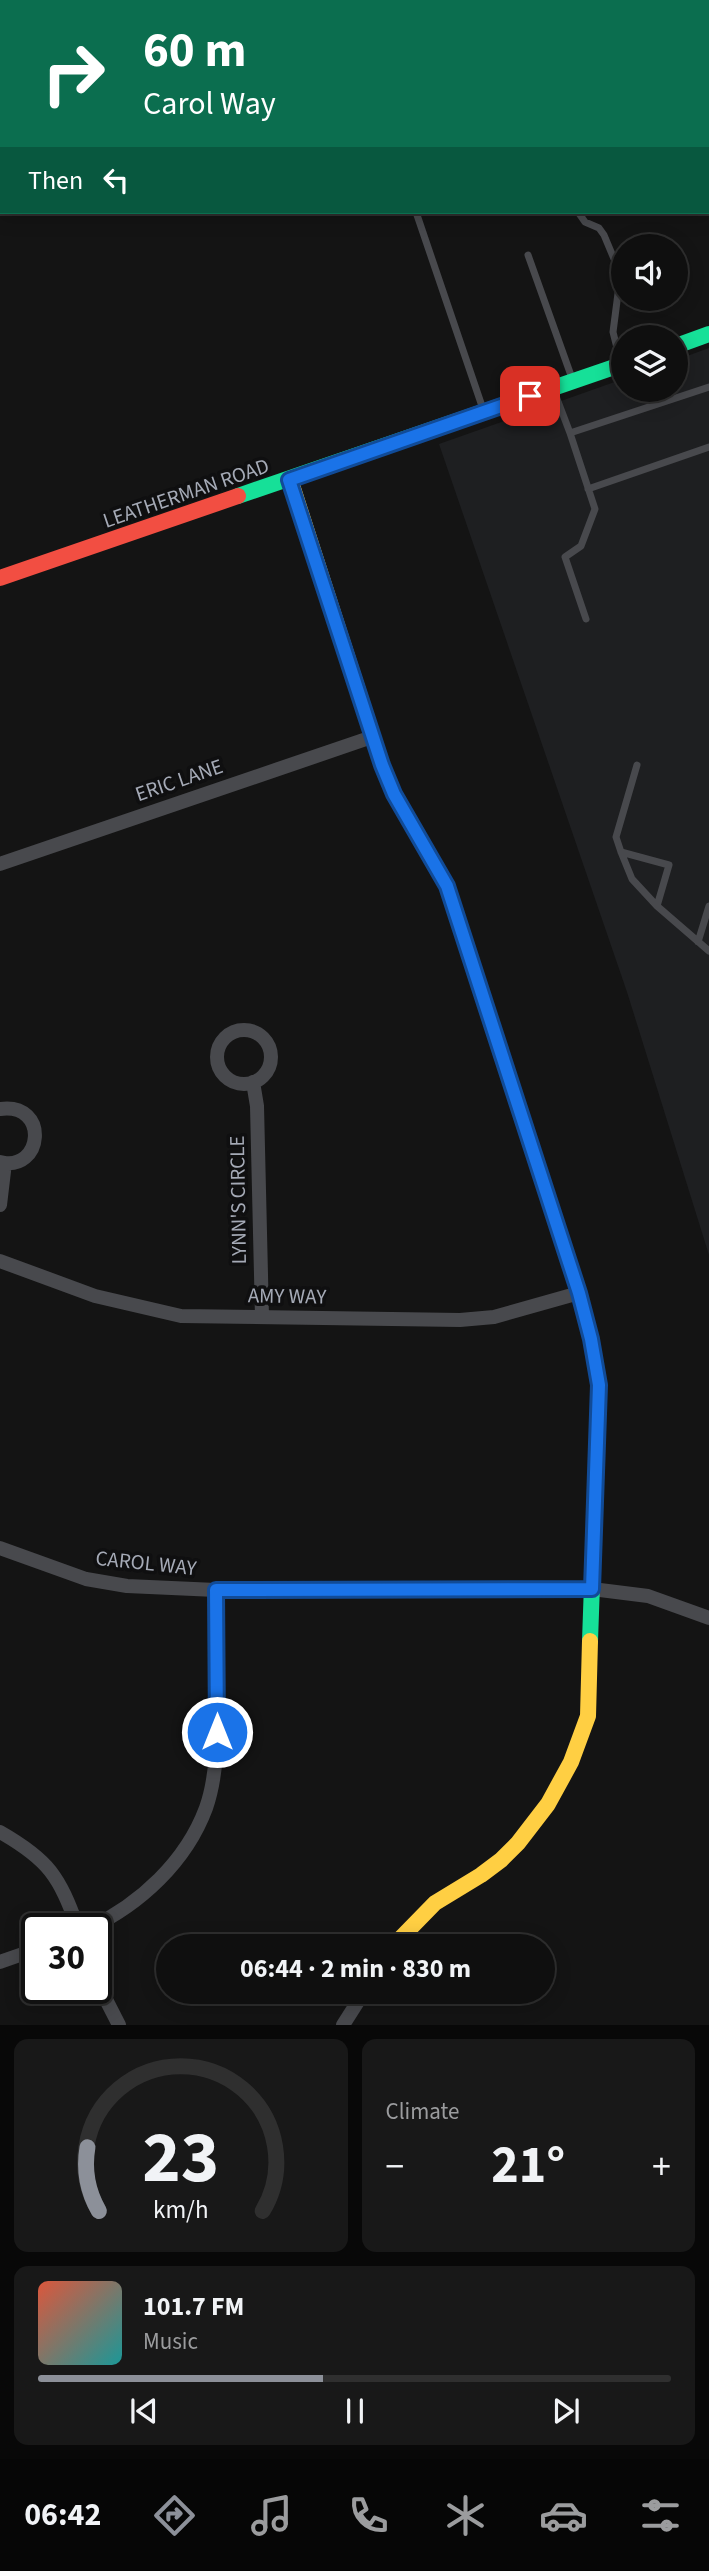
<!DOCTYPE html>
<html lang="en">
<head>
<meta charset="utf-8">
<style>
  :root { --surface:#0f0f0f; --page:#181818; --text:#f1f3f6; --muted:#9b9c9e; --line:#2f2f2f; --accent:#8c9099 }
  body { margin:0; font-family:"Source Sans 3",sans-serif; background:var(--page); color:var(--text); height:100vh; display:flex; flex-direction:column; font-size:26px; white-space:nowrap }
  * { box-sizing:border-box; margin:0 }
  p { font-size:23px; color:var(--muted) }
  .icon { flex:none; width:38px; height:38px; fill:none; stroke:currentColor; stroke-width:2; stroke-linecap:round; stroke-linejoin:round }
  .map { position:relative; height:2025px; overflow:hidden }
  .panel { display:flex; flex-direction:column; gap:14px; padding:14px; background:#080808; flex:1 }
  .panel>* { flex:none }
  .guide { position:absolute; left:0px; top:0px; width:710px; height:214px; box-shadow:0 4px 18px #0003,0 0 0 2px var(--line); background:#0b6e4f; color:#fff; overflow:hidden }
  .controls { position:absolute; left:611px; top:234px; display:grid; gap:14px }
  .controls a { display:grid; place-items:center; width:77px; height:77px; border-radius:50%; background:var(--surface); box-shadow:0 4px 18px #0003,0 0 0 2px var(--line); font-size:35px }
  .speed { position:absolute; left:21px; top:1913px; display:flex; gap:14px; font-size:35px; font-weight:700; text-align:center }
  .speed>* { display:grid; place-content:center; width:91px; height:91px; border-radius:50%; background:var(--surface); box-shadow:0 4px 18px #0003,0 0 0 2px var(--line); line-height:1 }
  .speed .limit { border:4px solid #111; border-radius:10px; background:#fff; color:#111 }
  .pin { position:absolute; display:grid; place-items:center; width:60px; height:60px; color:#fff; margin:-30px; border-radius:14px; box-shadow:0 4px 10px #0006 }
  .me { position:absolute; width:77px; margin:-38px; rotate:0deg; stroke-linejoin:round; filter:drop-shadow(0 0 5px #0008) }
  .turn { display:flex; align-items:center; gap:24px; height:147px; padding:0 28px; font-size:32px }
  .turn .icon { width:91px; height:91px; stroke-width:2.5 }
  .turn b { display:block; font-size:49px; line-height:60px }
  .then { display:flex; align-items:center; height:66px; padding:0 28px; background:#0003; gap:14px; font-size:26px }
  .big { font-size:52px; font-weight:700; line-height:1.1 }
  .panel .widget { flex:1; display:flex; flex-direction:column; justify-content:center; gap:10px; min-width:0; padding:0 24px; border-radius:14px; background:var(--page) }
  .panel .dial { align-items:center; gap:0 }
  .dial svg { height:182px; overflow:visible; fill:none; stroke:var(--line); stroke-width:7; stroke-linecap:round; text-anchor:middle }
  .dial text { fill:var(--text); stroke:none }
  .song { display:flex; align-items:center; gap:21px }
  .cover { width:84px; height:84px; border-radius:10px; background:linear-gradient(135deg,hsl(10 70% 55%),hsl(180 70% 35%)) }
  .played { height:7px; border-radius:4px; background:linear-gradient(90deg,var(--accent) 45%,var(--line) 45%) }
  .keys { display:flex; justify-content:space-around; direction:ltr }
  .heat { display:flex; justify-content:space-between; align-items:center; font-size:38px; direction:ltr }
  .panel .tiles { flex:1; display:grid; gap:14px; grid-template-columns:1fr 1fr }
  .widget:last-child { grid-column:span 2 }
  .trip { position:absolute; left:156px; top:1934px; width:399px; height:70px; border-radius:35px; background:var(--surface); box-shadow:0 4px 18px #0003,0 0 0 2px var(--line); font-weight:700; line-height:70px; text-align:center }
  .menu { display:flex; height:112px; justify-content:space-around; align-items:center; background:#060606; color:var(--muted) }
  .menu .icon { width:49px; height:49px }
  .menu .active { color:var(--accent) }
  .menu b { font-size:32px; color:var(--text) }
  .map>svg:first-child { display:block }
  .built { fill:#1e1f21 }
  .green { fill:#191e19 }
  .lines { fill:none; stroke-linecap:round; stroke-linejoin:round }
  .stream { stroke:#273036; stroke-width:4.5 }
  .lane { stroke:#48494d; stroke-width:7 }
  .street { stroke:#48494d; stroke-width:14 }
  .fast { stroke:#16e098; stroke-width:16 }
  .slow { stroke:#ffcf43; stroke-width:16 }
  .jam { stroke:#f24e42; stroke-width:16 }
  .route-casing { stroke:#114b97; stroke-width:18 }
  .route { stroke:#1a73e8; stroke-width:12 }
  .labels { text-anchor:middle; stroke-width:7; stroke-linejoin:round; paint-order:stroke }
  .street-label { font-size:21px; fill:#a5aab6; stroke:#0f0f10 }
</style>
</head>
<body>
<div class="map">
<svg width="709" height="2025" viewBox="0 0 709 2025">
  <rect width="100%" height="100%" fill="#141414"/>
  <path class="built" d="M709,348V1255L627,992L439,444L623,379V390H676V360Z"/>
  <path class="green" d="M0,0H709V97V2H2V16Z"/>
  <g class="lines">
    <path class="stream" d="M156,2L157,0
      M0,195H2"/>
    <path class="lane" d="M416,212L484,412
      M578,212L585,222L599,228L604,235L617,266L620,278L613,332L621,364
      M528,255L573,381
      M554,391L570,433L709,387
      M570,433L595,509L581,546L565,557L586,619
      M588,489L709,447
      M637,765L616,837L621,852L632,879L657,906L709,951
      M621,852L669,865L657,906
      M698,942L709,906"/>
    <path class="street" d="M0,864L372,737
      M217 1057a27 27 0 1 1 54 0a27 27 0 1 1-54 0Z
      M253,1082L257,1106L262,1317
      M0,1109C50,1102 43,1173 0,1162
      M0,1205L5,1163
      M0,1261L95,1296L181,1316L460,1320L494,1317L579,1293
      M0,1548L86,1579L127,1586L216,1590L592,1589L648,1596L709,1618
      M0,1832C49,1860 59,1876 78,1928
      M90,1928C140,1904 186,1862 206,1808C218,1774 217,1733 217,1697C216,1661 216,1626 216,1590
      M0,1962L37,1949
      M96,1980L119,2025
      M343,2025L364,1992"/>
    <path class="fast" d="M676,346L709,334
      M238,496L623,364
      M497,1041L579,1293L591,1339L599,1385L590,1641"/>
    <path class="slow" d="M290,479L382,765L394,794L447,886L497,1041
      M393,1946L435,1903L481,1875L501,1860L518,1843L548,1804L571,1762L588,1716L590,1641"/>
    <path class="jam" d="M0,578L238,496"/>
  </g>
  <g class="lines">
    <g class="route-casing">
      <path id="route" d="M217,1732L216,1590L592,1589L599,1385L591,1339L579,1293L447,886L394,794L382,765L289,480L530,396"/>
    </g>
    <use href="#route" class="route"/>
  </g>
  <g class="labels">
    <g class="street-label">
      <text transform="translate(186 493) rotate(-19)" y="7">LEATHERMAN ROAD</text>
      <text transform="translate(179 780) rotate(-19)" y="7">ERIC LANE</text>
      <text transform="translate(238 1200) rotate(-91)" y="7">LYNN'S CIRCLE</text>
      <text transform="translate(287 1296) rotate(1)" y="7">AMY WAY</text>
      <text transform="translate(146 1563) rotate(6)" y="7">CAROL WAY</text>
    </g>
  </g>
</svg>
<div class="controls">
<a><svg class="icon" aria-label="sound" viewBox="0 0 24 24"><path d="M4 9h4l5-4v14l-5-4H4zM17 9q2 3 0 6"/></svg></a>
<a><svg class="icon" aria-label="layers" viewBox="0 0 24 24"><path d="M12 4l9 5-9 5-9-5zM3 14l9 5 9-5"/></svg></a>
</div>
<div class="speed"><div class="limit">30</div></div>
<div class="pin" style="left:530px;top:396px;background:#d93025"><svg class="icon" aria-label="arrive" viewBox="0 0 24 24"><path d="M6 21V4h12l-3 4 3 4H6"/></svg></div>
<svg class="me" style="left:217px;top:1732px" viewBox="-20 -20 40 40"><circle r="17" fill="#1a73e8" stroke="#fff" stroke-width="3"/><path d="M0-11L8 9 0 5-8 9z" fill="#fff"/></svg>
<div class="trip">06:44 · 2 min · 830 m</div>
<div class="guide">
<div class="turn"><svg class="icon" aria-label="right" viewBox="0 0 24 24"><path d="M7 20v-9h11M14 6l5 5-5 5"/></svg><div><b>60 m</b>Carol Way</div></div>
<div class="then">Then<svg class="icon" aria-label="left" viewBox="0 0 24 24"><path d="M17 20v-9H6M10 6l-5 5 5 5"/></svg></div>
</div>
</div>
<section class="panel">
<div class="tiles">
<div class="widget dial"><svg viewBox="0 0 100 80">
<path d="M14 69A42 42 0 1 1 86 69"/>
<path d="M14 69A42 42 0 0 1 9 41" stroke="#8c9099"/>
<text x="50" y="56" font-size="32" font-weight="700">23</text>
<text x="50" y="72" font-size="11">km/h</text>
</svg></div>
<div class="widget"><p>Climate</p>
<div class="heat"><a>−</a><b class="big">21°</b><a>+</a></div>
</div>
<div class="widget">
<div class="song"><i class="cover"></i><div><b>101.7 FM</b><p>Music</p></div></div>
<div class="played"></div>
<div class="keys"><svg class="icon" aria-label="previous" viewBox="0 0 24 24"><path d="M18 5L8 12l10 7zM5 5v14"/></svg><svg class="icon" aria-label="pause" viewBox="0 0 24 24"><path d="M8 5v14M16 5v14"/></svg><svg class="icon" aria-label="next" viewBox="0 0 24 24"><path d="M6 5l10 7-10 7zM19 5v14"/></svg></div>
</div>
</div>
</section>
<nav class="menu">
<b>06:42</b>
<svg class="icon active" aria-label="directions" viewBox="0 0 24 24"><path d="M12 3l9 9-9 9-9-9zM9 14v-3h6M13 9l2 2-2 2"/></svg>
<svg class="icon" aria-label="music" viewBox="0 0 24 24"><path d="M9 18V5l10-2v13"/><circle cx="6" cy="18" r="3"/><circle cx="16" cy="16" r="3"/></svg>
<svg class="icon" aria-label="phone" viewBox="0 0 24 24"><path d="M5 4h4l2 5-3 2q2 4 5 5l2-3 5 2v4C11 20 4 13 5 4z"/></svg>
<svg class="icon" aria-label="climate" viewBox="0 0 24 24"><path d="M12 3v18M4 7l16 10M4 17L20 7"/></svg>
<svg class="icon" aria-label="car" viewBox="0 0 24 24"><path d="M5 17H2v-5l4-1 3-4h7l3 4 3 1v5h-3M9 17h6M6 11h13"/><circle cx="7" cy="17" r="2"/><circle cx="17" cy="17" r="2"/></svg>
<svg class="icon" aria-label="filters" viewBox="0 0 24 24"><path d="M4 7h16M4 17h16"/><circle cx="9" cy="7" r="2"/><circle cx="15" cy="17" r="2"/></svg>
</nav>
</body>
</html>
